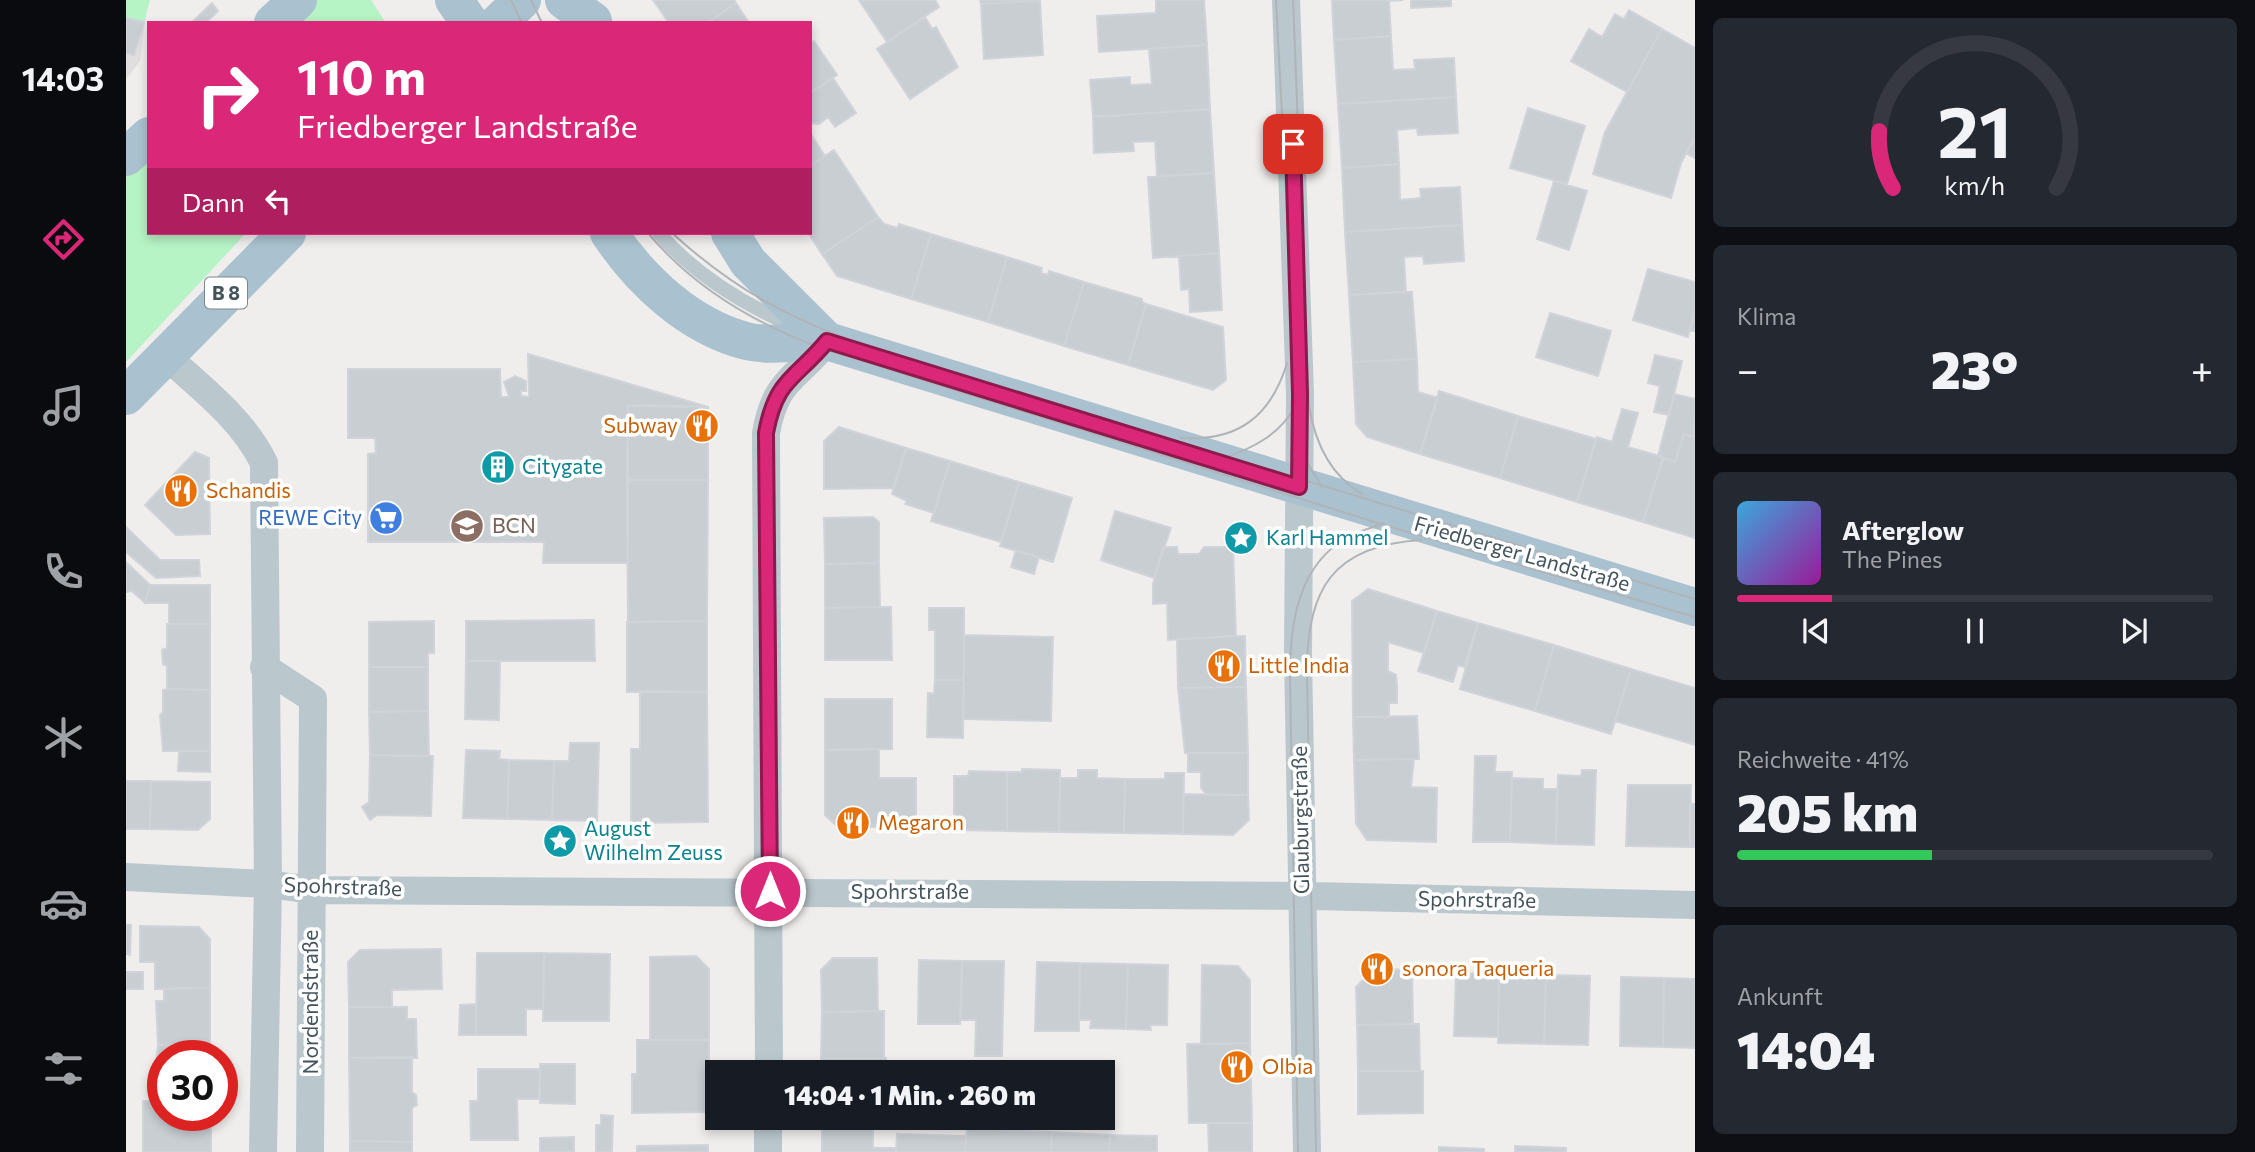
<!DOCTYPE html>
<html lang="de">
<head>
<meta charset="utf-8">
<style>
  :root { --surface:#171b24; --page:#242831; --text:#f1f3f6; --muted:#9ea1a6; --line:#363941; --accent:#db2777 }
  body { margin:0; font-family:Commissioner,sans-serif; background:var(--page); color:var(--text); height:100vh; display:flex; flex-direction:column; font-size:26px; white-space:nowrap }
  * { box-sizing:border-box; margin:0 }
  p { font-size:23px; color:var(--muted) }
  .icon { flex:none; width:38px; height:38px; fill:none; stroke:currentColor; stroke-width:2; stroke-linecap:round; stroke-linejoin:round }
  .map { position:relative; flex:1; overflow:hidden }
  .sheet { display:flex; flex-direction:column; gap:18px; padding:18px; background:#0d0f14; width:560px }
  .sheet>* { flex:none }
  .hud { position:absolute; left:21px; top:21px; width:665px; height:214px; border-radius:0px; box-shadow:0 4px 10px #0003; background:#db2777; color:#fff; overflow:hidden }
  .speed { position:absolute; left:21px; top:1040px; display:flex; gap:14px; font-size:35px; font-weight:700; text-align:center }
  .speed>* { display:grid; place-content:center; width:91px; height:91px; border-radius:50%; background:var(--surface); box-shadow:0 4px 10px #0003; line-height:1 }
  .speed .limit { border:10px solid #d22; background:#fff; color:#111 }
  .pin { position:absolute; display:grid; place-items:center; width:60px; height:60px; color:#fff; margin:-30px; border-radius:14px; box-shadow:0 4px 10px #0006 }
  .me { position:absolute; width:77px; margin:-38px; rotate:0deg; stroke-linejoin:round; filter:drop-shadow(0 0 5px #0008) }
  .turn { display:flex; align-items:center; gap:24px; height:147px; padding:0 35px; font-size:32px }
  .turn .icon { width:91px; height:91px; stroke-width:2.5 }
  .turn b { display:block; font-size:49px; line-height:60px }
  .then { display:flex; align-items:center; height:66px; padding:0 35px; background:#0003; gap:14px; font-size:26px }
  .big { font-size:52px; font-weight:800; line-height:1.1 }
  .sheet .widget { flex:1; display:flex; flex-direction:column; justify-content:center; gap:10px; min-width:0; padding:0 24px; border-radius:10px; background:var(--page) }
  .sheet .dial { align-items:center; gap:0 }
  .dial svg { height:182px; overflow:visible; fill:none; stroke:var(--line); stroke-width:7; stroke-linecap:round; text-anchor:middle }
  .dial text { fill:var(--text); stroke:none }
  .song { display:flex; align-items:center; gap:21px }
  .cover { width:84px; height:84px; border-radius:10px; background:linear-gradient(135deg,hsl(200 70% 55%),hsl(300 70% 35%)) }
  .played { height:7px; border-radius:4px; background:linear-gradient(90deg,var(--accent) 20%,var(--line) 20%) }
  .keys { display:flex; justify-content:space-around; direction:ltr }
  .heat { display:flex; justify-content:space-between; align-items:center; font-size:38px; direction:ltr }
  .charge { height:10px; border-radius:5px; background:linear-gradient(90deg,#34c759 41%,var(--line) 0) }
  .trip { position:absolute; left:579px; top:1060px; width:410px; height:70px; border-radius:0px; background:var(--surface); box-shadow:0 4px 10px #0003; font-weight:800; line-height:70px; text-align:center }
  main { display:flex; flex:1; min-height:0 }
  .dock { display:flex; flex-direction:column; width:126px; justify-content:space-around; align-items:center; background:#090b0e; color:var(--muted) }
  .dock .icon { width:49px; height:49px }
  .dock .selected { color:var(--accent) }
  .dock b { font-size:32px; color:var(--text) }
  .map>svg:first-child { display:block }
  .education { fill:#e1dedf }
  .green { fill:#b6f3c5 }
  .building { fill:#c9ced3; stroke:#d0d4da; stroke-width:2 }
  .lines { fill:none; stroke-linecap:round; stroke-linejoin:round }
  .service { stroke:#bac8ce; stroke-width:14 }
  .minor { stroke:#bac8ce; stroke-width:28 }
  .primary { stroke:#aac2cf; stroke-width:38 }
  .tram { stroke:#afb4b8; stroke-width:2 }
  .route-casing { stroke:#8e194d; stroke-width:18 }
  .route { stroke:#db2777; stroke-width:12 }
  .labels { text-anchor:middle; stroke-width:7; stroke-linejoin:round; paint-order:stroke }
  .shield { fill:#fff; stroke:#7c878d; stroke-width:2 }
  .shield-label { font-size:19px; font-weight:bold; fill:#44545c }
  .food-label { font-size:21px; fill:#c56008; stroke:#fff; text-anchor:start }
  .culture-label { font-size:21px; fill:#0d838f; stroke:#fff; text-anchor:start }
  .shop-label { font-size:21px; fill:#366cbe; stroke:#fff; text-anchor:end }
  .education-label { font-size:21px; fill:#785e54; stroke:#fff; text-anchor:start }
  .street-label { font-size:21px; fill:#44545c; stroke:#fff }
</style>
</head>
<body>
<main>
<nav class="dock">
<b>14:03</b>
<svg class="icon selected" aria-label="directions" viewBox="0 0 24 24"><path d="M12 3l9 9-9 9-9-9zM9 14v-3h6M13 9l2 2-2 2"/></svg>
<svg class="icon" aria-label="music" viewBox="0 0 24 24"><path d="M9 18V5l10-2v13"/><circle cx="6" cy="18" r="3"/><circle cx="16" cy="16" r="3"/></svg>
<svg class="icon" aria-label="phone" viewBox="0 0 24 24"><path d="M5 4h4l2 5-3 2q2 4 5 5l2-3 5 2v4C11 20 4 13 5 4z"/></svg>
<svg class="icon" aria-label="climate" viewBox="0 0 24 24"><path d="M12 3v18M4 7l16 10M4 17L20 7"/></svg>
<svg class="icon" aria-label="car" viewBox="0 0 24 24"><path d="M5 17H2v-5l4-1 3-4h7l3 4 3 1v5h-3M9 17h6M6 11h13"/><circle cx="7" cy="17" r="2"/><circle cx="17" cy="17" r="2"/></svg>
<svg class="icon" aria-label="filters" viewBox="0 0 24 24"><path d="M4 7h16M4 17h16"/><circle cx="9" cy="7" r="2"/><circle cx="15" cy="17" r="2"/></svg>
</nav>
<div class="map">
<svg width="1569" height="1152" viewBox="0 0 1569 1152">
  <rect width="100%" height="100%" fill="#f0eded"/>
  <path class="education" d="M0,0H22L14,61L0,79Z"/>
  <path class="green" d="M0,0H24L18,22L0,18Z
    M189,0H245L260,23H163Z
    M23,155V233H120L0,362V177Z"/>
  <path class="building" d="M527,0H608L610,3L581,23H543Z
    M733,0H809L813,7L761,42Z
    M854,0H914V1L855,4Z
    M1030,0H1078L1081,45L973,52L971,16L1030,13Z
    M1206,0H1277L1263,1L1265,36L1208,40Z
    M1285,0H1325V6L1285,8Z
    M914,1L917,55L858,59L855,4Z
    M86,3L92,11L80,23H65Z
    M610,3L623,23H581Z
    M1503,10L1536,29L1501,92L1445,61L1463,29L1476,37L1489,14L1498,19Z
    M799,17L806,29L810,27L832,67L784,99L751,49Z
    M0,18L18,22L8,55L0,53Z
    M1536,29L1569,48V137L1555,163L1545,198L1467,174L1479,132Z
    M1265,36L1267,70L1289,69L1288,60L1328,58L1330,97L1212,104L1208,40Z
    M688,41L711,75L684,93V44Z
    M1081,45L1084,109L967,117L964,80L1004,77V85L1026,84L1023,49Z
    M707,78L730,113L709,127L702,117L693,124L684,123V93Z
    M1330,97L1332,133L1292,135L1291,128L1271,130L1273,164L1216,168L1212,104Z
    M1402,108L1459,126L1441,184L1384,168Z
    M1084,109L1088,173L1031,176L1029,141L1007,142L1008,151L968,153L967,117Z
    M684,133L699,156L684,166Z
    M1569,137V158L1560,153Z
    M708,150L752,217L696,254L682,233L684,166Z
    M1273,164L1274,200L1295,198L1294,189L1334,187L1336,225L1219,232L1216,168Z
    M1088,173L1093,253L1027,258L1022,177Z
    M1428,181L1461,191L1443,250L1411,239Z
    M752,217L758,224L772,228L773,224L805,234L785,299L711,276L696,254Z
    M1336,225L1338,261L1298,264L1297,256L1278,257L1280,292L1223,295L1219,232Z
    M805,234L881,257L862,322L785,299Z
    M1093,253L1096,310L1064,312L1063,289L1055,290L1053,256Z
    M881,257L916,268L915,273L922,275L923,271L958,282L938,346L862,322Z
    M1522,269L1569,282V308L1562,337L1507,320Z
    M958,282L1016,299V302L1020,304L1002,365L938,346Z
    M1280,292H1286L1291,359L1227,362L1223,295Z
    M1020,304L1097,327L1100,380L1087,390L1002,365Z
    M1569,308V331H1564Z
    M1424,313L1485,331L1472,376L1410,357Z
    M402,354L582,407L502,406V563H417L418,542H242V454L250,453L249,438H222V369H374L375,397H383L378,382L389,376L400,381V391H395V396L403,397Z
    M1529,355L1556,361L1543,415L1528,412L1534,386L1522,383Z
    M1291,359L1292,392L1312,398L1294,454L1241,437L1230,424L1227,362Z
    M1313,391L1392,416L1374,478L1294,454Z
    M1548,394L1569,399L1568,437L1558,434L1549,462L1532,456Z
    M524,405L582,407V480H501L502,406Z
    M1496,409L1512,413L1502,447L1537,457L1517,522L1451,502L1471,437L1486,442Z
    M1392,416L1470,439L1451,502L1374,478Z
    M713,427L780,448L767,488L698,489V441Z
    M1558,434L1569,437V538L1517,522L1537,458L1549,462Z
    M780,448L824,461L808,513L779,504L781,501L766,494Z
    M69,452L83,458L84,534L50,535L19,505Z
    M824,461L893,482L875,542L805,521Z
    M501,480H582L581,621L502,622Z
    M893,482L946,498L927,562L874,546Z
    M989,511L1045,528L1028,578L975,560Z
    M747,517L753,522V563L699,564L698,518Z
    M0,527L34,560H73L74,576L30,578L0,552Z
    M1037,547H1051L1052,554H1073L1078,547H1107L1110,636L1042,640L1041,603L1027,604V584Z
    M890,550L913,557L908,574L885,567Z
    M0,562L24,585L19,603L6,591L0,592Z
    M753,563L754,607L699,608V564Z
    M24,585H84V624H43V603H19Z
    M1242,589L1311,611L1298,653L1262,642V671L1270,675L1271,687V703H1263V717H1227L1226,601Z
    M754,607H765L766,660H699V608Z
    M803,608H838V680H809V630H803Z
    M1311,611L1352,623L1338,667L1332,665L1327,682L1292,671Z
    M468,620L469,661H340V621Z
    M308,621V653H302V667H243V622Z
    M581,621V692H501V622Z
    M1352,623L1428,645L1409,711L1334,689Z
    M41,624H84V690L41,689V666L37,664L36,650L41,648Z
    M838,635L927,637L925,721L837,719Z
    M1119,636L1120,687L1052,688L1051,639Z
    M1428,645L1505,669L1485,734L1409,711Z
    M340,661H374L373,720L339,719Z
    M243,667H302V711L243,712Z
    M1505,669L1569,688V745L1489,721Z
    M809,680H838L837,738L801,737L802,693L808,694Z
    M1120,687L1122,753H1059L1052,688Z
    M41,689L84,690V751H37L34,715L37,712V690Z
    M514,691L581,692L582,822L505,823V749H514Z
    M699,699H766V749L699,750Z
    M302,711L303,756L244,755L243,712Z
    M1291,716L1293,759L1228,760L1227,717Z
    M444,743H473L471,821L426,820L428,761H443Z
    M753,749V778H790V827H712L699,815V750Z
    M340,750L374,751L373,759L383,760L381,819L337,818Z
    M53,751H84V772L52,771Z
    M1062,753H1122V795H1081L1075,788V772H1062Z
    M244,755L307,756L305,816L251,815L244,820L236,807L243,802Z
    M1349,756H1370L1369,772H1386L1384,842H1347Z
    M1288,759L1285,787L1311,788L1310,842L1241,840L1230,824L1228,760Z
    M383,760L428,761L426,820L381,819Z
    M896,769L934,770L933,832L881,831V772H896Z
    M952,770H971V778L999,779L998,833L933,832L934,778H952Z
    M1456,770H1470L1468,845L1430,844L1432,775L1455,776Z
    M843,771L881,772V831L828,830V776H842Z
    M1039,773H1058L1057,834L998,833L999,779H1039Z
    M1386,778L1417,779V789H1431L1430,844L1384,842Z
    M0,781H25L24,829H0Z
    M25,781L84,782V819L72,830L24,829Z
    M1502,785H1565L1564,847L1500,846Z
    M1057,794L1122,795L1123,820L1107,835L1057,834Z
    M1564,804H1569V847H1564Z
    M505,828H521L520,837H505Z
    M0,925H5L4,955L0,954Z
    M14,926L73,927L84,939V988L29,989V962H14Z
    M315,949L316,989L266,990V1007H223L222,962L234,950Z
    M351,953H418L417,1009H400V1035H350Z
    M418,953L484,954L483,1021H417Z
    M570,956L583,969V1040H524V957Z
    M707,958H751L752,1011L696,1012L695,970Z
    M793,960L836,961L834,1024H792Z
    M836,961H878L876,1056H849L850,1020H835Z
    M911,962L954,963L953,1031H909Z
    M954,963L1002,964L1000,1029L964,1028L965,1020H953Z
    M1002,964L1042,965L1041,1025H1024L1025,1030L1000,1029Z
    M1076,965L1112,966L1124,980V1043L1075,1044Z
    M1286,969L1287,1024L1231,1025L1230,987L1247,970Z
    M0,972H17V989H0Z
    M1330,973L1373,974L1372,1037L1328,1036Z
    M1373,974L1420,975L1418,1044L1372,1043Z
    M1420,975L1464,976L1462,1045L1418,1044Z
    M1495,977L1538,978L1537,1047L1494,1046Z
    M1538,978L1569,979V1048L1537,1047Z
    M84,988V1044L32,1045L30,1001H38V989Z
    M350,1004V1035H333L334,1005Z
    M223,1007H281V1019H290L291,1058H223Z
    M758,1011V1058H695L696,1012Z
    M1293,1024L1294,1071H1232L1231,1025Z
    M511,1040H583V1112L506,1113V1074H511Z
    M1124,1043L1126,1123H1063L1061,1044Z
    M84,1044V1055H37V1101H32V1075L29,1076L32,1045Z
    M286,1057V1092L290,1095L291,1105L286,1108V1142L224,1141L223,1058Z
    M695,1058H760L761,1073H696Z
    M414,1064H449V1104L414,1103Z
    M352,1069H414L413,1099H391L392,1140H345L344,1101H352Z
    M1232,1071H1297V1113L1232,1114Z
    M17,1101H37V1115H85V1152H17Z
    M475,1115L487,1116L486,1152H470V1125H475Z
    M696,1118H747V1148H770V1152H696Z
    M792,1118H804V1124H810V1129H793Z
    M1082,1123H1126V1152H1083Z
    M841,1129L926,1132L925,1152H839Z
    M926,1132L984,1135L983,1152H925Z
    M771,1134L840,1136L839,1152H770Z
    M984,1135L1031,1136V1152H983Z
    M448,1137V1152H414V1138Z
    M224,1141L286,1142V1152H224Z
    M582,1145V1152H511V1146Z
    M1389,1146L1440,1148V1152H1389Z
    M1313,1147L1358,1149V1152H1313Z"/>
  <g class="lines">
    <path class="service" d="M533,233C569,275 619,305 669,327"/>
    <path class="minor" d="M1160,0L1174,394L1172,655L1181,1152
      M38,354C74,387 116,418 138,463L142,884L137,1152
      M138,667L187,699L184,1152
      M0,877L142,884L186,890L1187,896L1569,905
      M643,1073L640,433C650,377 671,380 701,341
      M642,1152V1118"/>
    <path class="primary" d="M328,0L344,23
      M438,0L467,21
      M147,23L172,0
      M372,23L396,0
      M0,157L23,136
      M483,233C515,281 563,326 620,341C644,347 676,341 701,341L1569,607
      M604,233L622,262L701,341
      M0,396L161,233"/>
    <path class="tram" d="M385,0L396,23
      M405,0L416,23
      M1150,0L1167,326L1166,420L1174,451L1196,487
      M1167,0L1183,406C1189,443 1204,475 1236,494
      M522,233C567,287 630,324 695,348L1255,524L1569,617
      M546,233C613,294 669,321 754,351L1569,599
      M1055,438C1112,442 1145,416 1161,363
      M1100,457C1127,448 1152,435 1167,410
      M1172,1152L1164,675C1164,623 1172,565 1222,537C1233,531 1246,528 1257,523
      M1190,1152L1181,674C1180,589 1207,545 1296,540"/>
  </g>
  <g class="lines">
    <g class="route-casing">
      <path id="route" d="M644,891L640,433C650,378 670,379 701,341L1173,487L1174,394L1167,144"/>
    </g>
    <use href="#route" class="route"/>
  </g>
  <defs>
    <g id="restaurant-disc" transform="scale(1.75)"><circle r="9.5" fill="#e8710a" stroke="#fff"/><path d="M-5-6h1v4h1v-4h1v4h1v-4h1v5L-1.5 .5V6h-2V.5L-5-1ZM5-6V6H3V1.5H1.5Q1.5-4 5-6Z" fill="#fff"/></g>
    <g id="building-disc" transform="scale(1.75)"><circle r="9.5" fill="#0f9aa8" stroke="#fff"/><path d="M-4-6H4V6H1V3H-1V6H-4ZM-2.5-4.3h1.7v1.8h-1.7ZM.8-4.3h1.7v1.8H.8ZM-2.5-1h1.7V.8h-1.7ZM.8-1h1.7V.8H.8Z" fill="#fff"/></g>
    <g id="supermarket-disc" transform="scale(1.75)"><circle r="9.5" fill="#3f7fe0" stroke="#fff"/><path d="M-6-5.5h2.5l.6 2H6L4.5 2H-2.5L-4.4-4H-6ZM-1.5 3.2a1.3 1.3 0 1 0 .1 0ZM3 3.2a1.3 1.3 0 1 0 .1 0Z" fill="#fff"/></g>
    <g id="university-disc" transform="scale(1.75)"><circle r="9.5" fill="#8d6e63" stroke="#fff"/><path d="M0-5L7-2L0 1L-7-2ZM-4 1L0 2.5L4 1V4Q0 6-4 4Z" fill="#fff"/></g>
    <g id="sight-disc" transform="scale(1.75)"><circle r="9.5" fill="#0f9aa8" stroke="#fff"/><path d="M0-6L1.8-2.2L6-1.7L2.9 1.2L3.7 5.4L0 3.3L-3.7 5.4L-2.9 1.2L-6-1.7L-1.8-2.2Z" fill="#fff"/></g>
  </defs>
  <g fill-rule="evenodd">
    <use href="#restaurant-disc" x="576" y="426"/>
    <use href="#building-disc" x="372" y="467"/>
    <use href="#restaurant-disc" x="55" y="491"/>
    <use href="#supermarket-disc" x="260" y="518"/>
    <use href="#university-disc" x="341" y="526"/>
    <use href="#sight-disc" x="1115" y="538"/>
    <use href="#restaurant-disc" x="1098" y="666"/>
    <use href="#restaurant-disc" x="727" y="823"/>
    <use href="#sight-disc" x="434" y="841"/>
    <use href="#restaurant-disc" x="1251" y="969"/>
    <use href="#restaurant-disc" x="1111" y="1067"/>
  </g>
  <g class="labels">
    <rect class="shield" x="79" y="277.5" width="42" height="31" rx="5"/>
    <g class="shield-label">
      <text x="100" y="300">B 8</text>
    </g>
    <g class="food-label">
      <text x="552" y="433" text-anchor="end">Subway</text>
      <text x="80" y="498">Schandis</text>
      <text x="1122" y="673">Little India</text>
      <text x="752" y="830">Megaron</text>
      <text x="1276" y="976">sonora Taqueria</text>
      <text x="1136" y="1074">Olbia</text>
    </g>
    <g class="culture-label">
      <text x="396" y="474">Citygate</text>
      <text x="1140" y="545">Karl Hammel</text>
      <text x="458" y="836">August<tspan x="458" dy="24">Wilhelm Zeuss</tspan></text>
    </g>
    <g class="shop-label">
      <text x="236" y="525">REWE City</text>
    </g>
    <g class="education-label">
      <text x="366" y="533">BCN</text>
    </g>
    <g class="street-label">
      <text transform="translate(1396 554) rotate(16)" y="7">Friedberger Landstraße</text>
      <text transform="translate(1175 820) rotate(-91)" y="7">Glauburgstraße</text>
      <text transform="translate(217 887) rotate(2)" y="7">Spohrstraße</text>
      <text x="784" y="899">Spohrstraße</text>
      <text transform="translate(1351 900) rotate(1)" y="7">Spohrstraße</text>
      <text transform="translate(185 1002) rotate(-90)" y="7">Nordendstraße</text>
    </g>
  </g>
</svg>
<div class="speed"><div class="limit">30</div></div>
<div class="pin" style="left:1167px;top:144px;background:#d93025"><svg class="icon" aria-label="arrive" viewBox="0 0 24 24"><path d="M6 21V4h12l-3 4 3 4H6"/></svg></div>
<svg class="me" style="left:644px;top:891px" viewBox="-20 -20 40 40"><circle r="17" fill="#db2777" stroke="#fff" stroke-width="3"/><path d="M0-11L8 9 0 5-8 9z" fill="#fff"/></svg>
<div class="trip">14:04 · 1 Min. · 260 m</div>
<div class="hud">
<div class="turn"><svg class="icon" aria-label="right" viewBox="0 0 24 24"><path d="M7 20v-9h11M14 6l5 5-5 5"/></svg><div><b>110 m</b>Friedberger Landstraße</div></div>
<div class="then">Dann<svg class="icon" aria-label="left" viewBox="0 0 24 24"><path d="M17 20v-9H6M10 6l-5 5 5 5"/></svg></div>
</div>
</div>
<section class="sheet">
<div class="widget dial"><svg viewBox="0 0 100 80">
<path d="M14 69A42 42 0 1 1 86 69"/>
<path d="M14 69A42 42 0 0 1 8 44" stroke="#db2777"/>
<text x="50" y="56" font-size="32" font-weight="700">21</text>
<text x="50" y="72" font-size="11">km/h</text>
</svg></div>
<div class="widget"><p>Klima</p>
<div class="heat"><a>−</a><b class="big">23°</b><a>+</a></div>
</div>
<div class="widget">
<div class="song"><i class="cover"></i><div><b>Afterglow</b><p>The Pines</p></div></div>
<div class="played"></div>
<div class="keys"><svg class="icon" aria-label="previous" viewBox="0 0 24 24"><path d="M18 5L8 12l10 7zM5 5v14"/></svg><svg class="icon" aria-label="pause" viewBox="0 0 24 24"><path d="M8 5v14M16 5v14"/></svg><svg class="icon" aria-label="next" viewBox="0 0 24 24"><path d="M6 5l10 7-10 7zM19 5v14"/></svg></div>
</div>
<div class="widget"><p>Reichweite · 41%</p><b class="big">205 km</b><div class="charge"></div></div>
<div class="widget"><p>Ankunft</p><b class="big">14:04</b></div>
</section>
</main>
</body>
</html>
